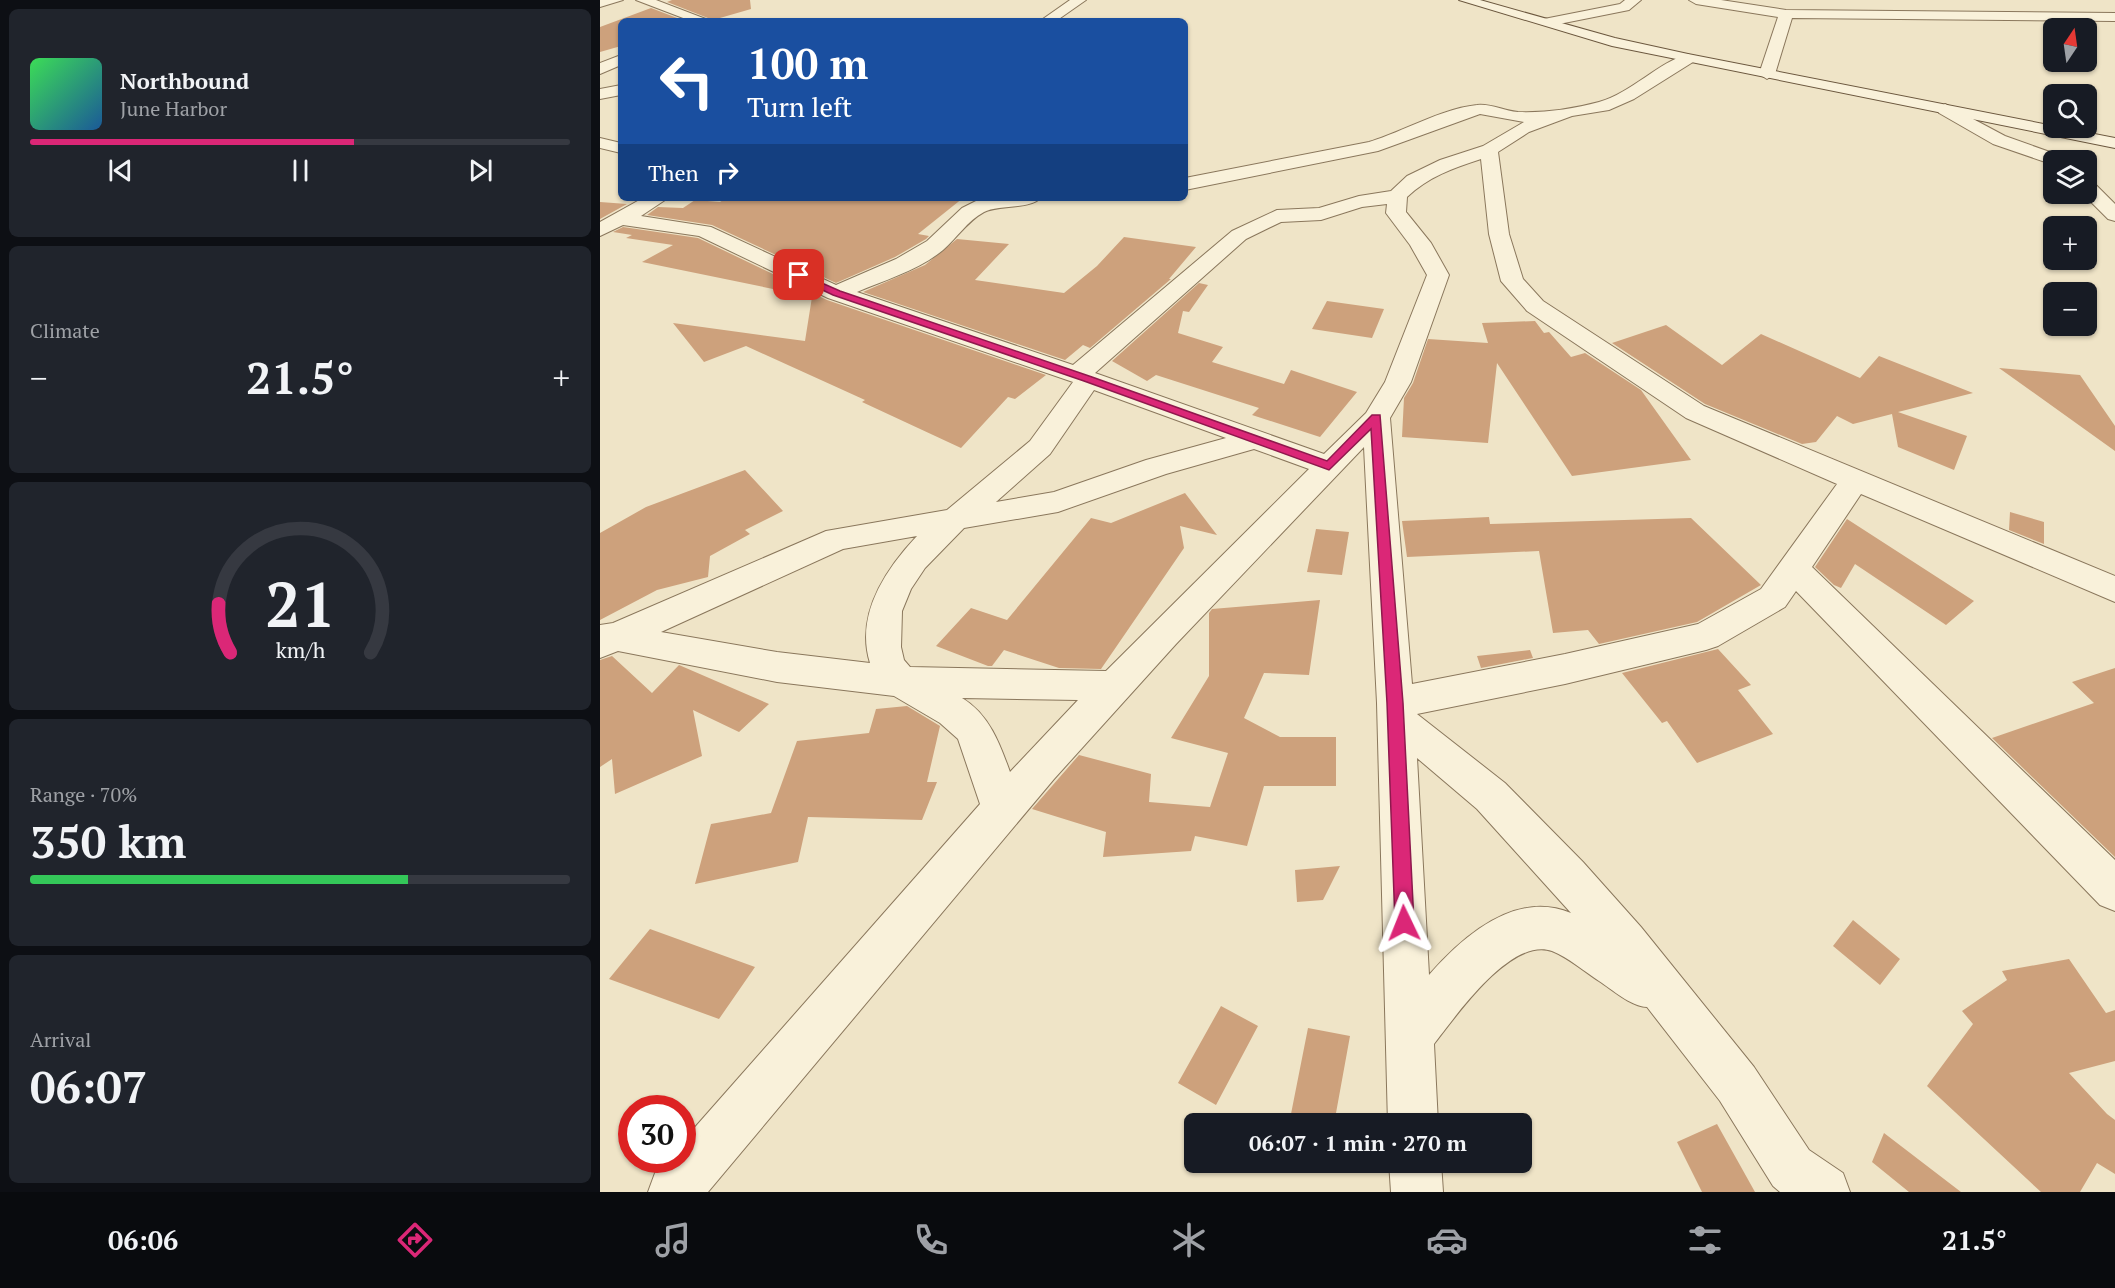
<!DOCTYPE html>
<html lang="en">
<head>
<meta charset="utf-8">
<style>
  :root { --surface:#171b24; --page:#20242c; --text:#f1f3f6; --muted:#9ea1a6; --line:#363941; --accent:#db2777 }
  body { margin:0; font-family:"PT Serif",serif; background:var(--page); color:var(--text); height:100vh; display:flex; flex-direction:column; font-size:22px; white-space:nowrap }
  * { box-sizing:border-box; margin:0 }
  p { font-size:20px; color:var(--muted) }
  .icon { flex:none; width:33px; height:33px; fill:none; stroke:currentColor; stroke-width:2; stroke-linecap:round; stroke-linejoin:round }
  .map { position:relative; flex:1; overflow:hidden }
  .side { display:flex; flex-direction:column; gap:9px; padding:9px; background:#0d0f14; width:600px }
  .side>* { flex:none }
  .top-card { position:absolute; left:18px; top:18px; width:570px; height:183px; border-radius:9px; box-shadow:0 2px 4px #0004; background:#1a4fa0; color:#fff; overflow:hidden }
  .needle { width:39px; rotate:13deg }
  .fabs { position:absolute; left:1443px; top:18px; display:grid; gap:12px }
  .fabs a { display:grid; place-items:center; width:54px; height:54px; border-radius:9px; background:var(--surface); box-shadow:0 2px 4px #0004; font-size:30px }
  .speed { position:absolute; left:18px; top:1095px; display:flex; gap:12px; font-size:30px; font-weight:700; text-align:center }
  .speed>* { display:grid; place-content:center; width:78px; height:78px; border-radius:50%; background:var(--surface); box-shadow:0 2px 4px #0004; line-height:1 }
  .speed .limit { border:9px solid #d22; background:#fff; color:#111 }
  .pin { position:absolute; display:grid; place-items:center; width:51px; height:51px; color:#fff; margin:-26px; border-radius:12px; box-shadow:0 3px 9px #0006 }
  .me { position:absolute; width:66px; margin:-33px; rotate:358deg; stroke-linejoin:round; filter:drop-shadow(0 0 4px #0008) }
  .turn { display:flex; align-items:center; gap:21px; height:126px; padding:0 30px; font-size:27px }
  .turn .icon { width:78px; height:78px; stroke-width:2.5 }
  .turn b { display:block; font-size:42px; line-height:51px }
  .then { display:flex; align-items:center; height:57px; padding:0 30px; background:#0003; gap:12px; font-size:22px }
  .big { font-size:45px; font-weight:700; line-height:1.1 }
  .side .widget { flex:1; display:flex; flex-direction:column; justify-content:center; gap:9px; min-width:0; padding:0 21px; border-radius:9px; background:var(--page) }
  .side .dial { align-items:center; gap:0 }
  .dial svg { height:156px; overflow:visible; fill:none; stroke:var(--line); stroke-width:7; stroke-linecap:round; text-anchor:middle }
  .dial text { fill:var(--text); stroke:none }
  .song { display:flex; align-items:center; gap:18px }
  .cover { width:72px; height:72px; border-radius:9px; background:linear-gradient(135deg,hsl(130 70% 55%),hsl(210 70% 35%)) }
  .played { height:6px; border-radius:3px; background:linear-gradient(90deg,var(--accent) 60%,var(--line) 60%) }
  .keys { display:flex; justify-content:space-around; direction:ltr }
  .heat { display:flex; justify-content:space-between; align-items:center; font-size:33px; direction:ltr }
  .charge { height:9px; border-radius:4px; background:linear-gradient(90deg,#34c759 70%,var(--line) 0) }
  .trip { position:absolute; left:584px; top:1113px; width:348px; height:60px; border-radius:9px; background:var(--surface); box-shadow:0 2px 4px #0004; font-weight:700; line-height:60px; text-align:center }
  .dock { display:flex; height:96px; justify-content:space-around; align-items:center; background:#090b0e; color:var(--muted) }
  .dock .icon { width:42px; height:42px }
  .dock .current { color:var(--accent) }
  .dock b { font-size:27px; color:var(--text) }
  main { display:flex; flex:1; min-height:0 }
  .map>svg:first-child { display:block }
  .building { fill:#cda17c }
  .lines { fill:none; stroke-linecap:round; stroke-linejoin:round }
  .minor-casing { stroke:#8a775c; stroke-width:2 }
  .secondary-casing { stroke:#6c583f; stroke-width:2 }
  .minor { fill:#f9f1da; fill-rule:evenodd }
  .secondary { fill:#f9f1da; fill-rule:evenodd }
  .route { fill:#db2777; stroke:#8e194d; stroke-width:1.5 }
</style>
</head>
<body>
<main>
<section class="side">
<div class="widget">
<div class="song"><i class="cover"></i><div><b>Northbound</b><p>June Harbor</p></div></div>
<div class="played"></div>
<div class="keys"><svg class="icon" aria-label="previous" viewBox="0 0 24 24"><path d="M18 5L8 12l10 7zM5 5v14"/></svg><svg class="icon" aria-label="pause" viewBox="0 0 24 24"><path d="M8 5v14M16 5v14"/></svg><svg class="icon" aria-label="next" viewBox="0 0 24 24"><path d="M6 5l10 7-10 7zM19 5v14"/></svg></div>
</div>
<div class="widget"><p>Climate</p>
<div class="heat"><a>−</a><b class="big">21.5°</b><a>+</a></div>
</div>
<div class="widget dial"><svg viewBox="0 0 100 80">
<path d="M14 69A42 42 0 1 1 86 69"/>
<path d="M14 69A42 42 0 0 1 8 44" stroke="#db2777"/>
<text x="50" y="56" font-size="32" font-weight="700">21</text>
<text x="50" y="72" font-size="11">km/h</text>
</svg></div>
<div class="widget"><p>Range · 70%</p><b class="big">350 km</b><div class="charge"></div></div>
<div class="widget"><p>Arrival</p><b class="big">06:07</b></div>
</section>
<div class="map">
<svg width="1515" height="1192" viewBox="0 0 1515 1192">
  <rect width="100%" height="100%" fill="#efe4c7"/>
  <path class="building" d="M72,0H150L151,9L113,20L67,2Z
    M51,8L85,21H21V46L0,52V27Z
    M126,198H363L318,234L329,236L326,239L295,257L236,283L112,225L47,215L58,207L83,208L95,200L120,202Z
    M0,202L27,204L0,219Z
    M23,227L98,238L227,300L446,375L415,399L408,397L361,448L262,402L265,400L146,346L104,362L73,323L205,341L212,297L42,262L73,245L26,238L32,235L13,232Z
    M524,237L596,247L569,279H571L490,348L483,345L465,360L263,292L325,265L357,239L409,244L375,280L464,293L497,266Z
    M599,283L608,285L589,312L583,311L578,333L623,347L612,362L684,384L691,370L757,392L720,437L652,415L659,408L556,375L547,381L512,361Z
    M727,301L784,309L772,338L712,329Z
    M935,321L944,333L949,332L971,357L985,353L1041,390L1091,460L972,476L897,363L888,443L802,437L804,398L813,383L828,339L888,343L882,323Z
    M1066,325L1122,365L1161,334L1260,378L1279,356L1373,393L1298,412L1367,436L1354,470L1298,447L1292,414L1253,424L1237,416L1216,442L1202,444L1105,404L1012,343Z
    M1399,368L1480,375L1515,426V451Z
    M145,470L183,511L145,530L150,534L110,556L108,577L57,590L0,620V533L46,507Z
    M585,493L617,535L580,526L584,548L501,669L459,668L404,650L392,666H388L336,646L371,608L407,620L491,518L511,523Z
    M1410,512L1444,522V544L1409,530Z
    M889,517L890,524L1091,518L1161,585L1097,622L999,644L988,630L953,633L939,551L807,557L802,521Z
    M1247,519L1374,601L1346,625L1255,564L1241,588L1234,585L1215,567Z
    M716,529L749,532L742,575L707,572Z
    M720,600L709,675L664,673L644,718L680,737H736V786H664L647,846L595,836L591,851L503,857L506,832L432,809L479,755L551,774L549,802L610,807L628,753L571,738L609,676V613L612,609Z
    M1118,649L1151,685L1138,690L1173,734L1097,763L1067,721L1062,723L1022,673Z
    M930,650L933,658L881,668L877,656Z
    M12,656L52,693L79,665L169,704L139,732L93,710L102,756L15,794L12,759L0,767V660Z
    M1515,668V857L1392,738L1494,703L1472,682Z
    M307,706L340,726L327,782H337L322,820L208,817L198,862L95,884L111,824L171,813L197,741L269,733L276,709Z
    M740,866L723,900L697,902L695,870Z
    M1253,920L1300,959L1280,985L1233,946Z
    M50,929L155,967L119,1019L9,979Z
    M1469,959L1506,1013L1515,1010V1061L1469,1073L1507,1114L1515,1120V1174L1497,1163L1480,1192H1441L1327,1086L1373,1024L1362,1011L1407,980L1402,971Z
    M621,1006L658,1026L616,1105L578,1083Z
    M708,1028L750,1036L734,1124H689Z
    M1117,1124L1155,1192H1102L1077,1142Z
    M1284,1133L1361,1192H1309L1272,1162Z"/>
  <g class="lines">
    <g class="minor-casing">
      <path id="minor" d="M0,0H23L0,7Z
        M36,0H56L111,21H91Z
        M470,0H486L456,21H440Z
        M1025,0H1041L1029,10L949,26L942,22L944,19L1020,4Z
        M1089,0H1121L1186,10L1515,13V21L1192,18L1175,74L1167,79L1159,74L1178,17L1096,4Z
        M1088,54L1096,59L1093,62L1034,99L1009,110L972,116L929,132L898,152L909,234L923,279L943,301L1104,406L1515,576V602L1261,494L1212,567L1515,860V911L1500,905L1196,591L1185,607L1118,646L1106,650L965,684L817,714L905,783L983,862L1041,927L1154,1067L1209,1150L1243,1173L1250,1192H1180L1173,1186L1120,1101L1047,1007C1030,1006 1013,990 999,981C985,972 968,957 952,951C911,936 855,1017 834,1044L838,1124H788L777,703L764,447L576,644L454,779L108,1192H48L55,1173L67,1160H82V1142L380,804L358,739L340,723L294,696L177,682L18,651L0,658V625L13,623L226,531L347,510L430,441L473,382L228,298L99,236L23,225L0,236V222L43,198H68L41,216L111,227L236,285L296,259L327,241L362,208L380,199L440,198C432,209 397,205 384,212C367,221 357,238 343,250C319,270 285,280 257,292L473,365L632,231L677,210L719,208L759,196L791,191L807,176L840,160L883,146L924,122L880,114L778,151L585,190V178L769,142C805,131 840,109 877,105C890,103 904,111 918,112C945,113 973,109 999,102C1031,93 1059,62 1088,54ZM881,159L889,234L901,281L927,311L1086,418L1237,484L1161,589L1098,624L965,654L812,684L790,418L811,382L849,275L831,243L806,212L807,197C828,177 853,168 881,159ZM787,204L786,213L810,245L827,275L785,382L766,413L724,454L495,373L646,239L681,222L721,220L762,207ZM494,390L626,438L546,460L454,492L396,502L450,454ZM654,449L709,469L506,671L310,667L304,660L301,647L302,611L311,589L325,568L364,528L458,512L566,474ZM317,536C285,570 255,615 270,663L177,652L61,632L243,549ZM362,698L478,700L410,772C400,744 389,714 362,698ZM817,758L877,809L971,913C916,890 864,935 829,975Z
        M21,55V65L0,74V63Z
        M21,85V95L0,99V89Z
        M1345,104L1405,136L1461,156L1463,160H1454V165L1393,144L1339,113L1337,109Z
        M0,138L21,143V153L0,148Z
        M1486,180L1493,182L1515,204V221L1508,219L1483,194H1486Z
        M789,1162H841L843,1192H791Z"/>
    </g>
    <g class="secondary-casing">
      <path id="secondary" d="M859,0H880L1015,38L1088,54L1515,138V148L1012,46Z"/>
    </g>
    <use href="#minor" class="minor"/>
    <use href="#secondary" class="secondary"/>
  </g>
  <path class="route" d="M199,273L240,291L492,377L727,461L772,415H780L803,703L814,923L811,930L804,932L798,930L795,923L787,703L771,429L729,470L484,381L233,295L195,277V273Z"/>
</svg>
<div class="fabs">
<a><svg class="needle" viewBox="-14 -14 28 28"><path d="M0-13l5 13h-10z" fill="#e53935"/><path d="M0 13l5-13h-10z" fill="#9ea1a6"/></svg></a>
<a><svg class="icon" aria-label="search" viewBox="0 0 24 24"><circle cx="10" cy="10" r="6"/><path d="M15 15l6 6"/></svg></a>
<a><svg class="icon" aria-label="layers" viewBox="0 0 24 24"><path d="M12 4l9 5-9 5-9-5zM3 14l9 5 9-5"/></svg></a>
<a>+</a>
<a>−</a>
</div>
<div class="speed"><div class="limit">30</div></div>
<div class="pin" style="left:199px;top:275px;background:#d93025"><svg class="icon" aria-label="arrive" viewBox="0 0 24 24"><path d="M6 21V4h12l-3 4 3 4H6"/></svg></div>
<svg class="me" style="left:804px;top:923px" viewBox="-20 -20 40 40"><path d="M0-17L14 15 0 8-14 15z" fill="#db2777" stroke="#fff" stroke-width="4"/></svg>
<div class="trip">06:07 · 1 min · 270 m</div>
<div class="top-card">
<div class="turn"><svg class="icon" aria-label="left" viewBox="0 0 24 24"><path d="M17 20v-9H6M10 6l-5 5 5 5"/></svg><div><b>100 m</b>Turn left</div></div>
<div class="then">Then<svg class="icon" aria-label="right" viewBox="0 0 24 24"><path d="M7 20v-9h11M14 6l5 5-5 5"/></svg></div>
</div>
</div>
</main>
<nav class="dock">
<b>06:06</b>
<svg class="icon current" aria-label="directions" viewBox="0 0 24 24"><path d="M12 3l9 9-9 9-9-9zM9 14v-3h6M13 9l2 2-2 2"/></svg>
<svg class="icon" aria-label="music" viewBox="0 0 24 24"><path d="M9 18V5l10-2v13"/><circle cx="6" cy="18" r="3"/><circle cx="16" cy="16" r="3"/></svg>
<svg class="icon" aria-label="phone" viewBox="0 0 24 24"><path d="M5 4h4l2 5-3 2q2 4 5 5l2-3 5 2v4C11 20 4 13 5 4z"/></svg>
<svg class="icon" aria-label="climate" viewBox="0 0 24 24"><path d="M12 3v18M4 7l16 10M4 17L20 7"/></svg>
<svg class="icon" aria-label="car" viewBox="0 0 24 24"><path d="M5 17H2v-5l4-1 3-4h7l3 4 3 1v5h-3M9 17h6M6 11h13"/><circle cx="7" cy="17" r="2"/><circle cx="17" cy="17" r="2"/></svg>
<svg class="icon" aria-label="filters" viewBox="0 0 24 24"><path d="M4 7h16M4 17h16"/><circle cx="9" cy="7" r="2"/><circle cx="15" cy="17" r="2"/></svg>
<b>21.5°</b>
</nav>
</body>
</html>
